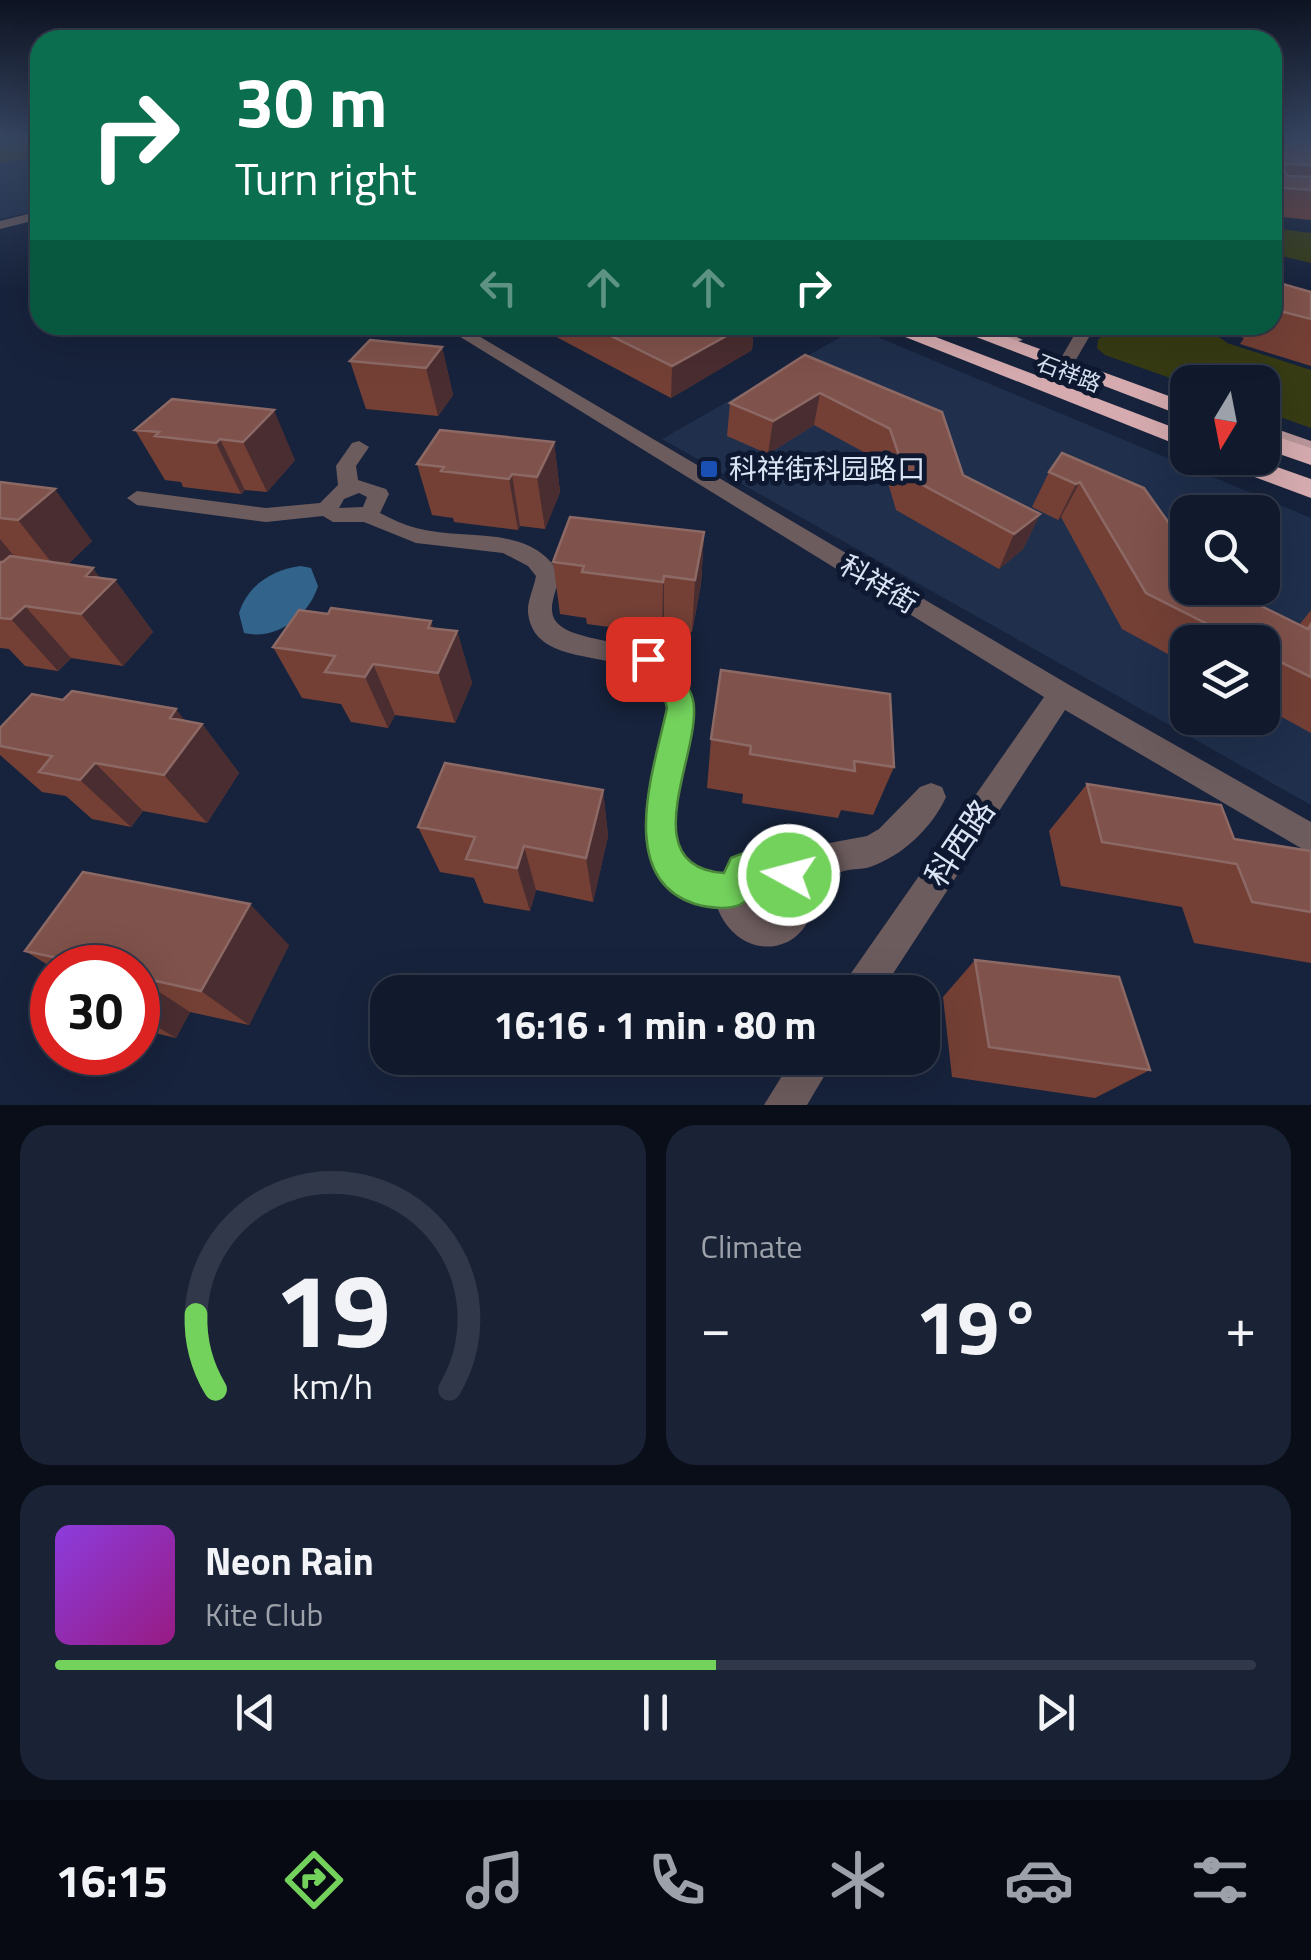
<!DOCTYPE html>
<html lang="en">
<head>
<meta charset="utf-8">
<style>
  :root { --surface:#111a2d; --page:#1a2335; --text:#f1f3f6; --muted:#9ca1aa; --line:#303849; --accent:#73d25c }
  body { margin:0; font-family:"Titillium Web","Noto Sans SC",sans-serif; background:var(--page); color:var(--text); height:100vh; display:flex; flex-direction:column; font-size:38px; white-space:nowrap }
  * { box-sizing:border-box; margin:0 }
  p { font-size:32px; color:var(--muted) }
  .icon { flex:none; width:55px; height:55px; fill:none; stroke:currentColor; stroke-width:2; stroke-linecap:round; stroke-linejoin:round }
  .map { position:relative; height:1105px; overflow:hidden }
  .side { display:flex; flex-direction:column; gap:20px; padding:20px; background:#090e19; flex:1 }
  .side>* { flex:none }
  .guide { position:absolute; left:30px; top:30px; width:1252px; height:305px; border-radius:30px; box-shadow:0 10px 40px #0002,0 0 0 2px var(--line); background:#0b6e4f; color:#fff; overflow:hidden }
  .needle { width:65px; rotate:190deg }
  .fabs { position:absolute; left:1170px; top:365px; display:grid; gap:20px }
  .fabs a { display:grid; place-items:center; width:110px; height:110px; border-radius:20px; background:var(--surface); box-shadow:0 10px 40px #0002,0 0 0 2px var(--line); font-size:50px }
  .speed { position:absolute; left:30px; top:945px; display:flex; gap:20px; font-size:50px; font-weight:700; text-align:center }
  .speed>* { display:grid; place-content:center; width:130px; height:130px; border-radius:50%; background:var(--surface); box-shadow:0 10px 40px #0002,0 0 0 2px var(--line); line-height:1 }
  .speed .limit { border:15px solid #d22; background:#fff; color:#111 }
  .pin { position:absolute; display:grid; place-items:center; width:85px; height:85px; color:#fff; margin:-42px; border-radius:20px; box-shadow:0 5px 15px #0006 }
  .me { position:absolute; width:110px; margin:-55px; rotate:277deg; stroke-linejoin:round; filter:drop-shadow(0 0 8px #0008) }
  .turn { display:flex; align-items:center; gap:35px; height:210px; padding:0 40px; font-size:45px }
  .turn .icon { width:130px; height:130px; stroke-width:2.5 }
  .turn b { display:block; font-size:70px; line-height:85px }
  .lanes { display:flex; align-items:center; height:95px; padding:0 40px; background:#0003; justify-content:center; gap:50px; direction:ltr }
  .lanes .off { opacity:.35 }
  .big { font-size:75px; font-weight:700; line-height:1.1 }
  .side .tile { flex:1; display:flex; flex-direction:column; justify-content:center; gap:15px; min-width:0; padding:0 35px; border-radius:30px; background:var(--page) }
  .side .dial { align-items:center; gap:0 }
  .dial svg { height:260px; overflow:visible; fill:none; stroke:var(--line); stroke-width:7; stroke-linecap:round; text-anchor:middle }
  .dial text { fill:var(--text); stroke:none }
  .song { display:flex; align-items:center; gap:30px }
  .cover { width:120px; height:120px; border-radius:15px; background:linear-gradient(135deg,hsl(270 70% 55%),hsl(310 70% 35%)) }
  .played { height:10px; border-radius:5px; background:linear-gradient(90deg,var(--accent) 55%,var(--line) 55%) }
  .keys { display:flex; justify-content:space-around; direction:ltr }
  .heat { display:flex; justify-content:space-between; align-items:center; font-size:55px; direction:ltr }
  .side .tiles { flex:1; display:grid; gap:20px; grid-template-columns:1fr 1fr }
  .tile:last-child { grid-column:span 2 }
  .trip { position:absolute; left:370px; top:975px; width:570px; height:100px; border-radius:30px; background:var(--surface); box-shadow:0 10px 40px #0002,0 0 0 2px var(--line); font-weight:700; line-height:100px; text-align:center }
  .tab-bar { display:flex; height:160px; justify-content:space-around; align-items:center; background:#070a12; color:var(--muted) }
  .tab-bar .icon { width:70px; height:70px }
  .tab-bar .selected { color:var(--accent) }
  .tab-bar b { font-size:45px; color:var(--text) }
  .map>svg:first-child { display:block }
  .built { fill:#1f2f4c; fill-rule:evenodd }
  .green { fill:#373c14 }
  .water { fill:#32638b }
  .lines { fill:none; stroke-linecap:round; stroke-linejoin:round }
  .minor { fill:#6d5c5e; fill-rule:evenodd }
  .major { fill:#b89598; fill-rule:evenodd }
  .highway { fill:#d5abaf; fill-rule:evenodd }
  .wall { fill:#744036 }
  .shaded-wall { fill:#4a2d30 }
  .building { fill:#7f524b; stroke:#8d6965; stroke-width:2.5 }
  .route { fill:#73d25c; stroke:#4b883c; stroke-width:2.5 }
  .transit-dot { fill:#1a4fb4; stroke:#0e1931; stroke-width:4 }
  .labels { text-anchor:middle; stroke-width:10; stroke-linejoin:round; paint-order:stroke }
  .far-street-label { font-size:22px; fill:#dbe4f4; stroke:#0e1931 }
  .poi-label { font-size:28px; fill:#dbe4f4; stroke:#0e1931; text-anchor:start }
  .street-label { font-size:28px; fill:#dbe4f4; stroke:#0e1931 }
  .near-street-label { font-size:32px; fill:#dbe4f4; stroke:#0e1931 }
</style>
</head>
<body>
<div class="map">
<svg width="1311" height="1105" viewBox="0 0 1311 1105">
  <rect width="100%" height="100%" fill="#17233c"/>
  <path class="built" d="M0,137H40V210L0,219Z
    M856,328L1311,518V805L662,439ZM1188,512H1262V588H1188ZM1188,642H1262V718H1188Z"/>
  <path class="green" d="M40,137V167L26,158L0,163V138Z
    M1273,228L1311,233V263L1273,254Z
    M1114,325C1151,325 1197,317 1227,343L1311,370V428L1263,411L1262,382L1187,384L1105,355L1097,348L1098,340Z"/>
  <path class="water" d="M301,566L311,568L318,586C309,616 276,641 244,633L239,613C248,585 273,569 301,566Z"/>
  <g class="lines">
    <path class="minor" d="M40,211V219L0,229V221Z
      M441,325H460L1071,686L1311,822V854L1065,710L881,992H842L847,979L1044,697Z
      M1080,325H1096L1074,363H1062L1060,360Z
      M359,441L369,447L356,466L358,480L386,489L389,494L380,513C392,519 404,525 416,528C466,542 528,522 560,574C558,586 551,600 552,611C556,655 677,623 693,706C702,755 630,869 722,874C739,843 778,842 802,865L824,844L867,836L879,829L920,787L931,783L942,787L946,797C932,828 902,856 870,867C861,870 847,868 839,873C830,880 826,889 814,893C814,956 740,967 717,907C689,905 667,894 654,869C635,829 650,782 660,741C663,729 668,716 665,703C650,637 536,680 528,613C527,601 534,588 536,576L528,566L503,553L416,543L364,522H333L323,516L266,522L137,505L127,498L137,491L266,508L320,503L338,485L336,466L352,443ZM359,493L367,497L363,507L339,508L344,499ZM759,881H771L781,894V903L771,912H759L749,903V890Z
      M793,1058H835L807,1105H764Z"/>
    <path class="major" d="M965,325H990L1023,340L1008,344Z
      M1262,424L1311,441V454L1262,437Z"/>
    <path class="highway" d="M875,325H904L1188,433V449Z
      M945,325H974L1188,403V418Z
      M1262,432L1311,448V465L1262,448Z
      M1216,458H1252L1311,479V498L1220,464Z"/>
  </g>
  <path class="wall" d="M1272,137L1273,139L1311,143V220L1272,216Z
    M1272,281L1311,292V366L1240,344L1244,338L1202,325H1272Z
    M534,325H754L752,350L671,398Z
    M442,347L453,395L438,416L366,409L350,361Z
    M805,355L963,475L1040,514L1023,549L999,569L896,510L882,462L814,425L768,454L727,436L730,403Z
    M172,399L295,460L267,492L245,490L241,494L183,487L181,482L165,480L135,430Z
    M554,442L560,492L545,529L520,526L518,530L454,522L453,518L432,515L417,464Z
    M1062,453L1188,588L1300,624L1311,610V733L1262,706V642H1188V665L1122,629L1061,517L1058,520L1032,507L1049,472Z
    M0,482L92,541L67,565L100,578L115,580L153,632L123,666L71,658L58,671L25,666L9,649L0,648Z
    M704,532L701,584L692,632L664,628L662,634L587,624L586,618L560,614L553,562Z
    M328,614L457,631L472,683L455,723L395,715L388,728L351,722L341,704L302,698L273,647Z
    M185,721L202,724L239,773L207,823L143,811L131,827L92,819L66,796L42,792L0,755V728Z
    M711,739L894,767L873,815L841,810L838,818L742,803L743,794L707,788Z
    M1087,784L1234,839L1311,851V963L1194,943L1182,907L1061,886L1049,831Z
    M603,790L608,836L593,902L536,890L530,911L484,903L474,878L440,872L418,827Z
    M289,945L249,1025L190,1012L176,1038L138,1029V968H53L25,951Z
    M975,960L1150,1070L1095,1098L952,1077L943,997Z"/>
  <path class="shaded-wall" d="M746,325H754L752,350L671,398L672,366Z
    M442,347L453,395L438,416L426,368Z
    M820,393L814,425L768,454L773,421Z
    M274,410L295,460L267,492L243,442Z
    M220,439L245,490L241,494L216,443Z
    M554,442L560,492L545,529L537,477Z
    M512,474L520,526L518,530L509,479Z
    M1080,482L1061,517L1058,520L1076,484Z
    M55,489L92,541L59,572L18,520Z
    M1040,514L1023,549L999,569L1014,534Z
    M704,532L701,584L692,632L695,580Z
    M0,539L23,567L0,562Z
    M93,568L107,587L115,580L153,632L123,666L81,614L86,576Z
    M664,576V628L662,634L663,582Z
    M25,606L71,658L58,671L11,619Z
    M431,621L444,661L457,631L472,683L455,723L438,673L428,628Z
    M373,664L395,715L388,728L365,677Z
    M176,709L195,733L202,724L239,773L207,823L164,775L170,718Z
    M95,763L143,811L131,827L80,780Z
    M603,790L608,836L593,902L586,858Z
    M524,846L536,890L530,911L517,868Z
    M250,904L289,945L249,1025L201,991Z
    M138,978L190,1012L176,1038L138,1015Z"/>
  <path class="building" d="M1272,137L1273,139L1311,143V165L1287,164L1283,167L1287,176L1311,177V190L1272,187Z
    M1272,281L1311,292V319L1272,309Z
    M589,325H746L672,366Z
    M370,340L442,347L426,368L350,361Z
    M805,355L942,412L963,475L1040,514L1014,534L906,476L890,429L820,393L773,421L730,403Z
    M172,399L274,410L243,442L220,439L216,443L155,436L159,432L135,430Z
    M440,430L554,442L537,477L512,474L509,479L441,471L444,467L417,464Z
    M1062,453L1144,488L1188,550V588H1224L1308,629L1311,624V677L1262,653V642H1243L1146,593L1080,482L1076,484L1049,472Z
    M0,482L55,489L18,520L0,518Z
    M570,517L704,532L695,580L664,576L663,582L582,572L584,566L553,562Z
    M10,556L93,568L86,576L115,580L81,614L25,606L11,619L0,618V562H3Z
    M331,608L431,621L428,628L457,631L438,673L373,664L365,677L325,672L335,656L273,647L299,610L328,614Z
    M721,670L890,694L894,767L854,761L855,771L750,754L751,746L711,739Z
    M72,691L176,709L170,718L202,724L164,775L95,763L80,780L39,772L52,756L0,746V728L32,694L63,700Z
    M445,763L603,790L586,858L524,846L517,868L466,859L475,837L418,827Z
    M1087,784L1221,805L1234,839L1311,851V912L1252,902L1237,864L1102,842Z
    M83,872L250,904L201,991L138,977V968H83L85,964L25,951Z
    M975,960L1119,977L1150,1070L989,1047Z"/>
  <linearGradient id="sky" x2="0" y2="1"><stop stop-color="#0d1321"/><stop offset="0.47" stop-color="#364561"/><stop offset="1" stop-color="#364561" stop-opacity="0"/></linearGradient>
  <rect width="1311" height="292" fill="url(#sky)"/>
  <path class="route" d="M648,649C659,652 665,659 673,667C683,678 694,692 694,708C697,760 635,867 724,873L731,858C758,846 792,842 805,875L800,887L789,892L758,880C752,885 752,892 747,899C738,912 709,908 695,904C614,878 655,766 667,708L663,692L635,659L639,652Z"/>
  <rect class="transit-dot" x="699" y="459" width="20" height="20" rx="5"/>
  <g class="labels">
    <g class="far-street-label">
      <text transform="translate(1069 373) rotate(21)" y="8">石祥路</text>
    </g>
    <g class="poi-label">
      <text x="729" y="479">科祥街科园路口</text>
    </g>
    <g class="street-label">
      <text transform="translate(879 584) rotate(31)" y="10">科祥街</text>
    </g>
    <g class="near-street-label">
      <text transform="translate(960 843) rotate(-56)" y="11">科西路</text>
    </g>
  </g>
</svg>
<div class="fabs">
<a><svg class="needle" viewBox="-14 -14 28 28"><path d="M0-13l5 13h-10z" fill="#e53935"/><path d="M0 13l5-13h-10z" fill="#9ca1aa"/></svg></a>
<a><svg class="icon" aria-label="search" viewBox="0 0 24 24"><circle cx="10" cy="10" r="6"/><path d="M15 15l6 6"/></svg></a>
<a><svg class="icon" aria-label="layers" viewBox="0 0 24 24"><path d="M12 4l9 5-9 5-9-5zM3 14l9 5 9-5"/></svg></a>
</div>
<div class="speed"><div class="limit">30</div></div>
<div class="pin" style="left:648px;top:659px;background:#d93025"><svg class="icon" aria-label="arrive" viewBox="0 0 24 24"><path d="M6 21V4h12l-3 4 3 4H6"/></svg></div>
<svg class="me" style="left:789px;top:875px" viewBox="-20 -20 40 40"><circle r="17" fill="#73d25c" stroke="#fff" stroke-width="3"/><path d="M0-11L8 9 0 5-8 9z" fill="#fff"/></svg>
<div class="trip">16:16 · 1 min · 80 m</div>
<div class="guide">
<div class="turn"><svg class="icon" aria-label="right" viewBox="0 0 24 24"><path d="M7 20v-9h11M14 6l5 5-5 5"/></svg><div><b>30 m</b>Turn right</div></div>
<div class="lanes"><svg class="icon off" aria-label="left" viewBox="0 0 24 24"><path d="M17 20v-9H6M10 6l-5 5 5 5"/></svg><svg class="icon off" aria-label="ahead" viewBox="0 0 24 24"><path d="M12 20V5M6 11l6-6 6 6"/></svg><svg class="icon off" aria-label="ahead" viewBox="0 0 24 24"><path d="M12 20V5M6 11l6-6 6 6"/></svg><svg class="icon" aria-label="right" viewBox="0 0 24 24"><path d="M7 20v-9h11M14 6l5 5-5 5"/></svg></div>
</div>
</div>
<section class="side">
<div class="tiles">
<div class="tile dial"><svg viewBox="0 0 100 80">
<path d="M14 69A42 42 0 1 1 86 69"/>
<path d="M14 69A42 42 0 0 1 8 46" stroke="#73d25c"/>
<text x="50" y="56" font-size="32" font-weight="700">19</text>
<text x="50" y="72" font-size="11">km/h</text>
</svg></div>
<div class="tile"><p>Climate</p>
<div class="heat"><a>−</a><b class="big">19°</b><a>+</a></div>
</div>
<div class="tile">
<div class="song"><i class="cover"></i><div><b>Neon Rain</b><p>Kite Club</p></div></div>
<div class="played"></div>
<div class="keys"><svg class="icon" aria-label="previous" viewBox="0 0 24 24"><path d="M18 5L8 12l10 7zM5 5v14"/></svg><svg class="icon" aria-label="pause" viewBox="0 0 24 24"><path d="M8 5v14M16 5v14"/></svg><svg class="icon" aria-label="next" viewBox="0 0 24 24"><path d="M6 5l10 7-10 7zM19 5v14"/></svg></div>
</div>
</div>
</section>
<nav class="tab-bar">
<b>16:15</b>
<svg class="icon selected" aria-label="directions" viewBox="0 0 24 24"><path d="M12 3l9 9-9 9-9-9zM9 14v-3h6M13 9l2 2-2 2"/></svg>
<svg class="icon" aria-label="music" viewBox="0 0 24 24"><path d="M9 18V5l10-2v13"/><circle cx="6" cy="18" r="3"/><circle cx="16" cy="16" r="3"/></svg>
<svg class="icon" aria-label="phone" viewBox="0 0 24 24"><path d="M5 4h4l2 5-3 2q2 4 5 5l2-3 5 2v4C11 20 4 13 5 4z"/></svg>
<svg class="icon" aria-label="climate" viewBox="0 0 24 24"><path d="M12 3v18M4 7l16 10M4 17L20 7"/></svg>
<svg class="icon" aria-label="car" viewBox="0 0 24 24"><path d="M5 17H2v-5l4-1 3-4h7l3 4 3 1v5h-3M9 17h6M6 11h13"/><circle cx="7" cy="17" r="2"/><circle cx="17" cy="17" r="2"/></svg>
<svg class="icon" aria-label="filters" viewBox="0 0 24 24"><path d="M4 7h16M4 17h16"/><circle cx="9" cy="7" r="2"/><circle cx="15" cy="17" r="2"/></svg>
</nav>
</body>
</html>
